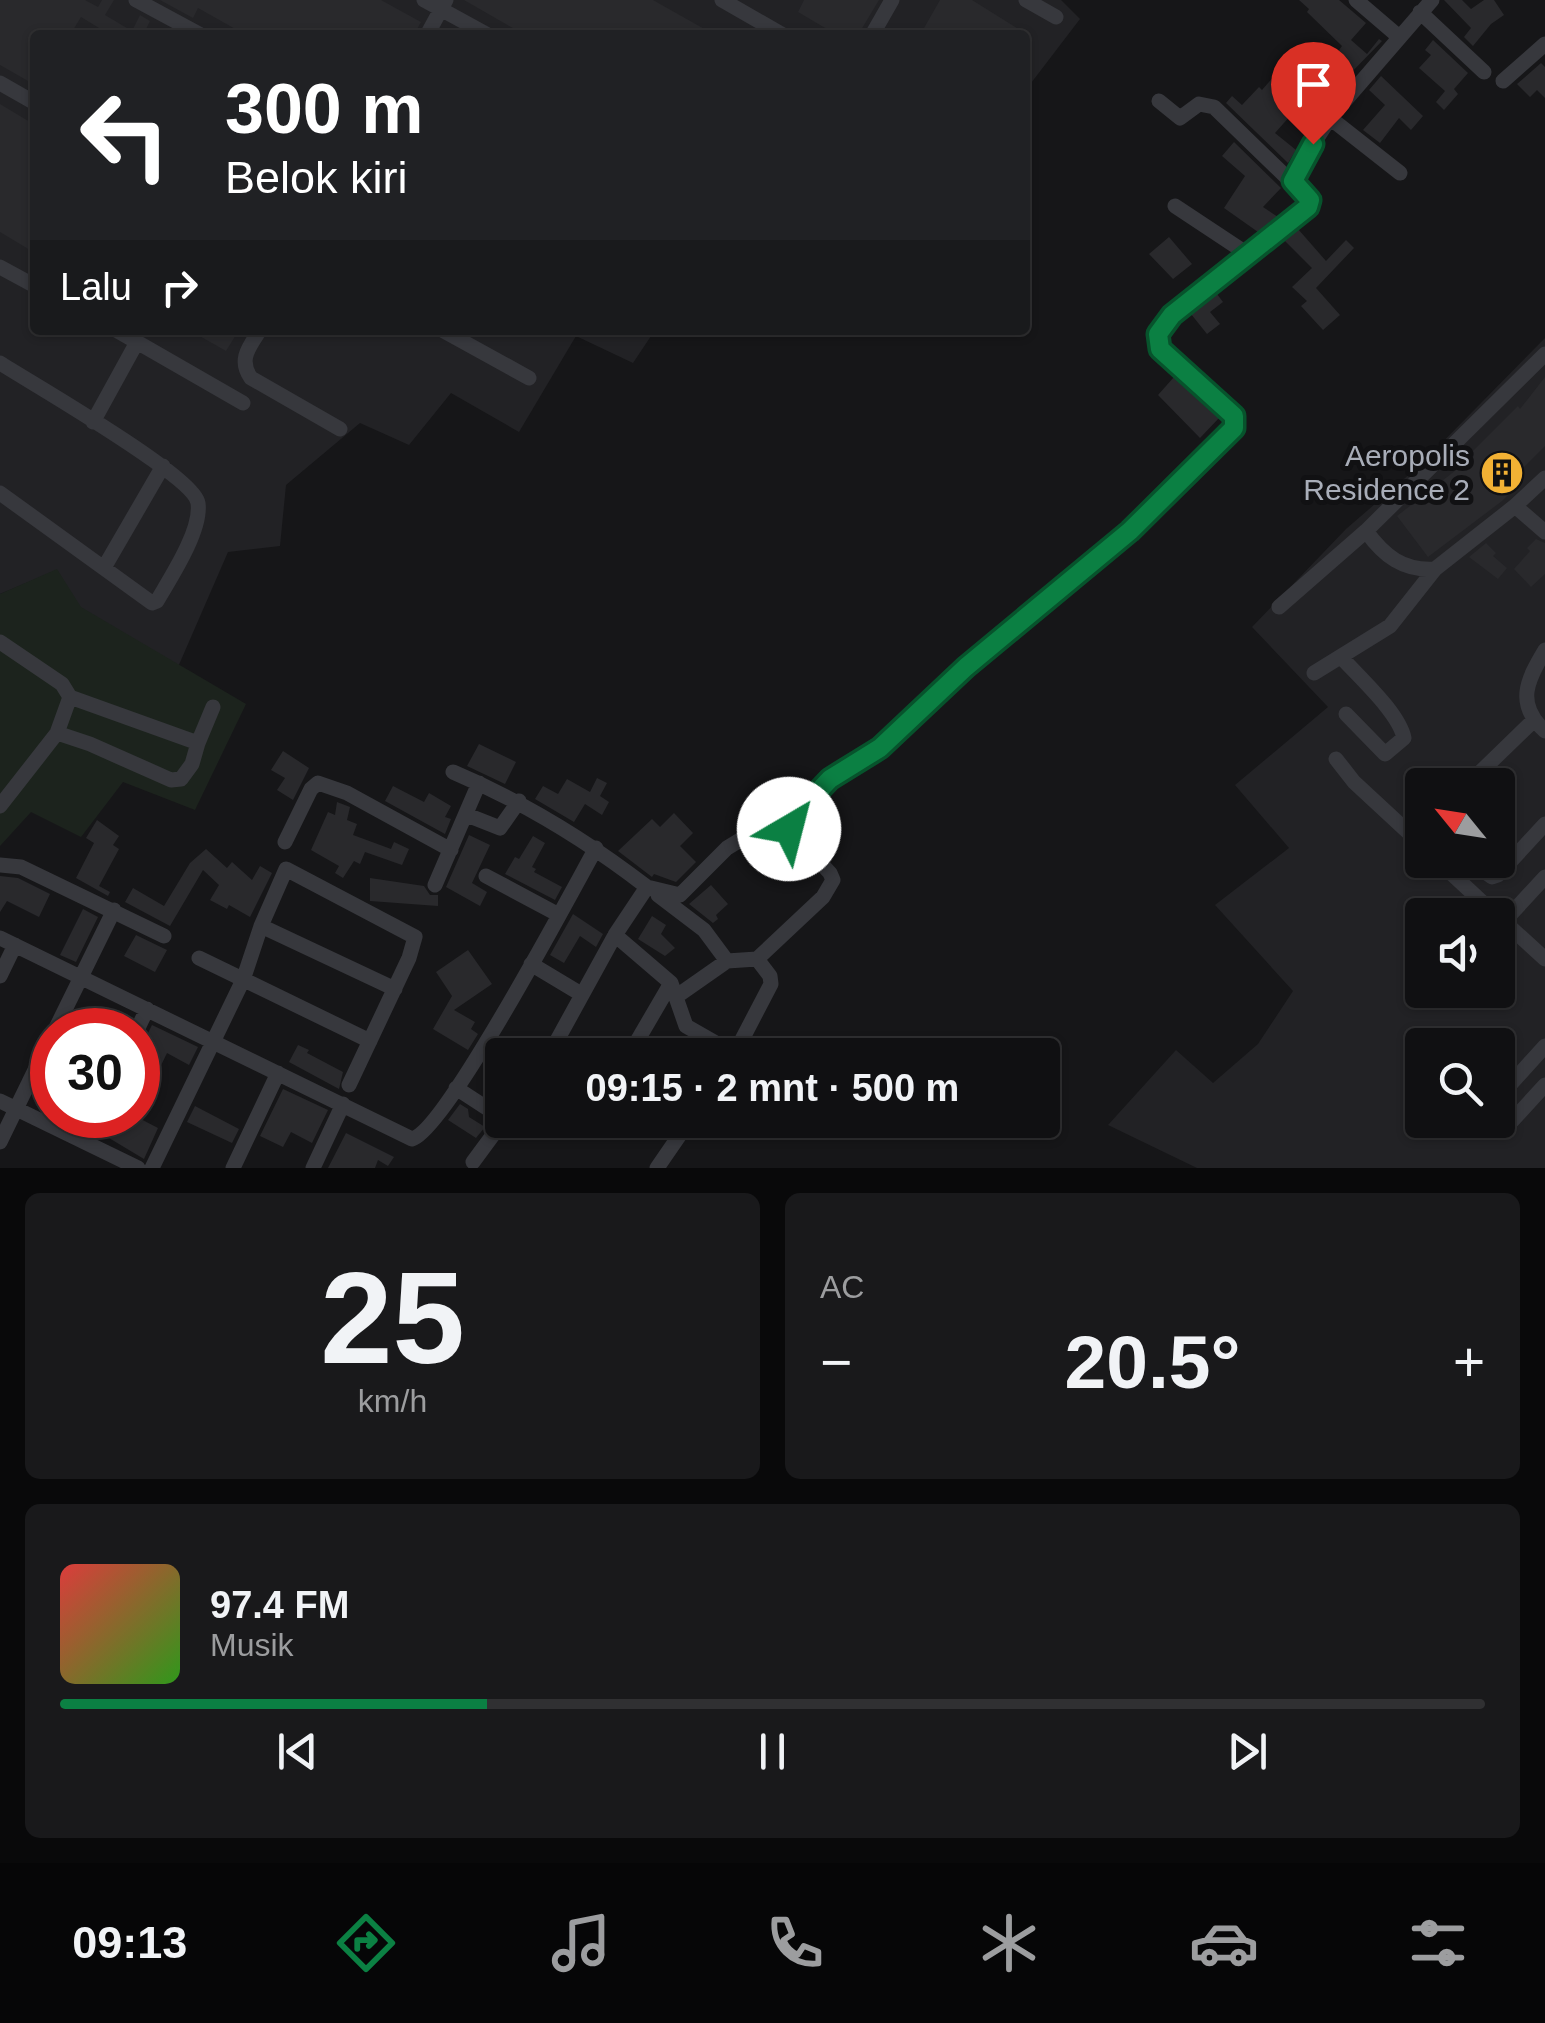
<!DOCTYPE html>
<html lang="id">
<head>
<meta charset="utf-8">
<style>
  :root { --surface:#101012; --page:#19191b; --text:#f1f3f6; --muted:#9c9d9f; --line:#303032; --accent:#0b8043 }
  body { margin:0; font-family:Helvetica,sans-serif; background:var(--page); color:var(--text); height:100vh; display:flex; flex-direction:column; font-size:38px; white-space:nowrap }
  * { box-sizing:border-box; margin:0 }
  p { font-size:32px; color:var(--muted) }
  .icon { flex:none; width:55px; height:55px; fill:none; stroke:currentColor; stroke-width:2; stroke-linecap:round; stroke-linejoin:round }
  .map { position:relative; height:1168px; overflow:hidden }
  .sheet { display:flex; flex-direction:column; gap:25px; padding:25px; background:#09090a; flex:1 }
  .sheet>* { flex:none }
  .banner { position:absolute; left:30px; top:30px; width:1000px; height:305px; border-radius:10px; box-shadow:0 2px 8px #0004,0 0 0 2px var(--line); background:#202124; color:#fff; overflow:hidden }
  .needle { width:65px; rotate:300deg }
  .fabs { position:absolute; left:1405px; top:768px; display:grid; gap:20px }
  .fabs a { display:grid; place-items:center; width:110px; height:110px; border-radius:10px; background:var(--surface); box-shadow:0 2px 8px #0004,0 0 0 2px var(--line); font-size:50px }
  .speed { position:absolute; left:30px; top:1008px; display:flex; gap:20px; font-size:50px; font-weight:700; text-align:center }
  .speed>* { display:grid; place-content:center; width:130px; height:130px; border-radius:50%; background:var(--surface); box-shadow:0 2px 8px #0004,0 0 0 2px var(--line); line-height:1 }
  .speed .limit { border:15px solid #d22; background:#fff; color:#111 }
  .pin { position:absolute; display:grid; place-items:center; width:85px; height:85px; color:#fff; margin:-102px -42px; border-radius:50% 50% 50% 0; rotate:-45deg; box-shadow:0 0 10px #0007 }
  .pin .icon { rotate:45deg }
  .me { position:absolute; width:110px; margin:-55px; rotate:37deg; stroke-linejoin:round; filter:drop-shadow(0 0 8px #0008) }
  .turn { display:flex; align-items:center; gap:35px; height:210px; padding:0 30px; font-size:45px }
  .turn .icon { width:130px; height:130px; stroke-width:2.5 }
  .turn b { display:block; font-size:70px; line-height:85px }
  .then { display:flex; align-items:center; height:95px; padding:0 30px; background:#0003; gap:20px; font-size:38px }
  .big { font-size:75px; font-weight:700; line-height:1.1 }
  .sheet .tile { flex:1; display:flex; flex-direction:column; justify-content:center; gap:15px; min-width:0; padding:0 35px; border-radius:15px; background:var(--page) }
  .sheet .dial { align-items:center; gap:0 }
  .dial b { font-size:130px; line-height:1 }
  .song { display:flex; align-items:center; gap:30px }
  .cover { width:120px; height:120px; border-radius:15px; background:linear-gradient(135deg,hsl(0 70% 55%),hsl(110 70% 35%)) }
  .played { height:10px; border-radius:5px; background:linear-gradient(90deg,var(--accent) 30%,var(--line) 30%) }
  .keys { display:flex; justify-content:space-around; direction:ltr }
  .heat { display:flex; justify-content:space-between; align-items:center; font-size:55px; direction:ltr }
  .sheet .tiles { flex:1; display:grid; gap:25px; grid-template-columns:1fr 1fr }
  .tile:last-child { grid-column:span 2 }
  .trip { position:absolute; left:485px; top:1038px; width:575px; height:100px; border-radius:10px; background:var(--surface); box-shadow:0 2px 8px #0004,0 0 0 2px var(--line); font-weight:700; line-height:100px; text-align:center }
  .tab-bar { display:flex; height:160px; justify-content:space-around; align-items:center; background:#060607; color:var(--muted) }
  .tab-bar .icon { width:70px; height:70px }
  .tab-bar .active { color:var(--accent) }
  .tab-bar b { font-size:45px; color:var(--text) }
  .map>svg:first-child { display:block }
  .built { fill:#222225; fill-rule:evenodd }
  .green { fill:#1c231d }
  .building { fill:#29292c }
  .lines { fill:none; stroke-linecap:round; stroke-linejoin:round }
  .minor { stroke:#37383d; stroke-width:15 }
  .route-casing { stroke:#07532c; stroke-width:25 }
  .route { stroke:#0b8043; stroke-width:18 }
  .labels { text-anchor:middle; stroke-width:10; stroke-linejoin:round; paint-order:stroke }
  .poi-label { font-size:30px; fill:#a8adb8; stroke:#111113; text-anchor:end }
</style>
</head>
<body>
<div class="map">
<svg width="1545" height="1168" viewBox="0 0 1545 1168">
  <rect width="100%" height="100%" fill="#161618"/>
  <path class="built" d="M0,0H1061L1080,19L1025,91V35H35V330H655L633,363L576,336L519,432L451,393L409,445L360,423L286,485L280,546L228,552L178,667L80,607L57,570L0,594Z
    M1545,338V1168H1197L1108,1125L1176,1050L1213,1083L1258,1044L1293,991L1215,905L1289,848L1235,785L1328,707L1252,627L1346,529L1419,466ZM1422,785H1498V860H1422ZM1422,915H1498V990H1422ZM1422,1045H1498V1120H1422Z"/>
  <path class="green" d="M57,569L81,607L246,704L195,810L123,782L81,837L31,812L0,846V594Z"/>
  <path class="building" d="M0,0H85L98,7L102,0H114L105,15L132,31L140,15L150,21L143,35H95L99,28L81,17L70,35H35V85L0,65Z
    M160,0H381L421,22L414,35H246L198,8L193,18Z
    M464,0H653L715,35H525Z
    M804,0H879L858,35H837L798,12Z
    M940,0H972L1028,35H920Z
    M1299,0H1339L1366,23L1351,40L1367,54L1379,39L1382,41L1347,77L1329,64L1342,46L1307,12L1309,9Z
    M1444,0H1462L1471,9L1484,0H1494L1504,15L1491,24L1473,46L1464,37L1471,28Z
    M1433,40L1468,73L1454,89L1458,94L1444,110L1436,102L1445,91L1419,68L1431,55L1425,50Z
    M1541,63L1545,67V98L1537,90L1530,97L1517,84Z
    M1276,74L1301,95L1287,112L1291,115L1275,133L1296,150L1288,163L1226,103L1232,96L1242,105L1259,87L1262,90Z
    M1381,76L1423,116L1411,130L1399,118L1380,143L1363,130L1385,105L1369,90Z
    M0,104L35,125V253L0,232Z
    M1234,142L1281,188L1263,207L1278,217L1258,232L1224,208L1245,176L1222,156Z
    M1298,229L1326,261L1346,240L1354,248L1316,288L1340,315L1323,330L1301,306L1307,301L1292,287L1312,268L1284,240Z
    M1169,237L1192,264L1173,279L1149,254Z
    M1217,294L1223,302L1210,312L1220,324L1207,334L1191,314Z
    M189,330H239L226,351Z
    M1174,377L1219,418L1200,438L1158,395Z
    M1545,377V446L1516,475L1522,481L1502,501L1428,557L1397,516L1474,456L1471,453L1518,406L1520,409Z
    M1536,539L1545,543V574L1531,587L1514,569L1530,551L1527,548Z
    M1486,543L1496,553L1493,556L1507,568L1498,579L1469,557Z
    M479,744L516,762L505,784L467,766Z
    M283,751L309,768L293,800L277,790L285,778L271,770Z
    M597,778L607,783L600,796L609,802L602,815L585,804L574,822L535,799L543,786L558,794L567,779L590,792Z
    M393,786L424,802L429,793L451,806L445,817L451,819L445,834L385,801Z
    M337,802L350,807L347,820L357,824L353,835L391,849L394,842L409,849L402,865L365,852L360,864L354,861L343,878L335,873L339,866L311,850L328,812L335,815Z
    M674,813L693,833L680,846L696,862L676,882L654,874L652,877L618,851L652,819L660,827Z
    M97,820L119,836L113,845L119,849L99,886L110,892L108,896L76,878L94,843L86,838Z
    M469,835L490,845L472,883L487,892L480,906L446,887Z
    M533,836L545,843L532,867L536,869L534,872L562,887L555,900L505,874L515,857L519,859Z
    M206,849L227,868L232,862L252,880L260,866L272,873L250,917L229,905L227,909L210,900L219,885L203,870L170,926L125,902L133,888L164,906L190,863Z
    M0,876L18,878L50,894L39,917L7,901L0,912Z
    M370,878L424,886L430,895H438V906L370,901Z
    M711,885L728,904L716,915L718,919L713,923L689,904Z
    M83,909L98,917L76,962L60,955Z
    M573,914L603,934L596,947L580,936L564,963L550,955Z
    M652,916L666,925L661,934L675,948L665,956L638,939Z
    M136,935L167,950L155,972L124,956Z
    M468,950L492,984L454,1010L475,1022L471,1029L478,1034L468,1050L433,1029L452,996L436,972Z
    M152,1025L198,1047L189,1065L167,1053L138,1113V1053Z
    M298,1045L309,1050L307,1053L343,1072L339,1089L289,1062Z
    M283,1089L328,1110L312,1143L291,1132L283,1147L260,1136Z
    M460,1104L468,1109L469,1117L485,1127L476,1138L448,1120Z
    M195,1106L239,1129L232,1143L187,1122Z
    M114,1115H133L158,1128L144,1159L104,1135Z
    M346,1133L394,1157L388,1166L378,1160L375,1168H328Z"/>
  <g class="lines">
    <path class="minor" d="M136,0L201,35
      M424,0L488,35
      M722,0L783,35
      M1026,0L1056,17
      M1356,0L1398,36
      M1420,12L1484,72
      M427,35L446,0
      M872,35L892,0
      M1503,81L1545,44
      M0,83L35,103
      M1312,87L1323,100L1330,118L1400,173
      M1293,181L1296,171L1330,118L1432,0
      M1175,206L1249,255
      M0,267L35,286
      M116,330L243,403
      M260,330C249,347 238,360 251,378L340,429
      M442,330L529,378
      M0,363C31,383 194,476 198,503C202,530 171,577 157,601L152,603L0,493
      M93,422L137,342
      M1515,506L1545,478
      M105,566L163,466
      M1435,569C1403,571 1384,556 1366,531L1545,354
      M1279,607L1366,531
      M0,642L62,684L70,697L57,733L0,806
      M1545,650C1527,680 1515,704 1545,731
      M1342,658C1360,678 1399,713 1404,738L1385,754L1346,714
      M1314,673L1390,626L1435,569L1515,506L1545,532
      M57,733L90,744L171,780L181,779L192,764L198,743L70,697
      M198,743L213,707
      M1336,759L1354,782L1422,845
      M453,772C524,802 586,840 647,887L615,935L549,1055
      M1467,785L1533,721
      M467,815L500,828L519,801
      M789,829L791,820L830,779L880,748L965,667L1130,531L1234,428L1233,416L1160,349L1159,334L1172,315L1308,207L1310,200L1214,107L1199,104L1180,118L1159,101
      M285,842L311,789L318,783L347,793L451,850
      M1437,860L1496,915
      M1468,860L1492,877L1498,875L1545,824
      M0,865L21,867L164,936
      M486,876L559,915
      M435,885L479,783
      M647,887L680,895L727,848L755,831L789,829
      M658,895L704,930L727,961
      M1498,916L1545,959
      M261,926L395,989
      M1498,928L1545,877
      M615,935L671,983L686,1026L735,1054
      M0,938L412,1139C446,1130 572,891 596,848
      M199,958L370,1041
      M757,959L823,897L833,880L830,873L789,829
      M531,964L581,994
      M0,976L15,945
      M677,996L727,961L757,959
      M55,1030L114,910
      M137,1030L147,1009
      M629,1055L671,983
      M734,1055L771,984L770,976L757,959
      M456,1088L502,1118
      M1498,1098L1545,1046
      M0,1101L138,1168
      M1512,1121L1545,1085
      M83,1141L96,1115
      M0,1142L52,1035
      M473,1162L504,1120
      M152,1168L243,980L261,926L286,869L415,937L409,958L349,1085
      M233,1168L278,1073
      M313,1168L343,1104
      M657,1168L690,1120"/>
  </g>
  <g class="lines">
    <g class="route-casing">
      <path id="route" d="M789,829L791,820L830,779L880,748L966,667L1130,531L1234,428V416L1160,349L1158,334L1172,315L1308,207L1310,200L1293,181L1313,144"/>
    </g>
    <use href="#route" class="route"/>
  </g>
  <defs>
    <g id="building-disc" transform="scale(2.25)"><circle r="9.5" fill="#f2b134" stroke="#111113"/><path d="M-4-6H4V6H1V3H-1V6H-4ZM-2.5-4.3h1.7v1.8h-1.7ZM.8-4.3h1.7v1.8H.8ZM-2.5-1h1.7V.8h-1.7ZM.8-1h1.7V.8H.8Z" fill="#111"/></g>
  </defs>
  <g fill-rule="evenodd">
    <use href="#building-disc" x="1502" y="473"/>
  </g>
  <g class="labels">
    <g class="poi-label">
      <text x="1470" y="466">Aeropolis<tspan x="1470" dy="34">Residence 2</tspan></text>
    </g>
  </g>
</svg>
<div class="fabs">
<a><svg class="needle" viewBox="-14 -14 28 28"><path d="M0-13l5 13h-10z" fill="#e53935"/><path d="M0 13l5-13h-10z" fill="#9c9d9f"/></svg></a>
<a><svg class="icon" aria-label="sound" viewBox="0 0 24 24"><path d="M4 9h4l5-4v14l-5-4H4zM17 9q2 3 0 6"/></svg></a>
<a><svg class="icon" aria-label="search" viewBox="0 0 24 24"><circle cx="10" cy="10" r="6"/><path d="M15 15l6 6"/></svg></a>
</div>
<div class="speed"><div class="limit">30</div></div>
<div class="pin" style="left:1313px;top:144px;background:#d93025"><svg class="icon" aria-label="arrive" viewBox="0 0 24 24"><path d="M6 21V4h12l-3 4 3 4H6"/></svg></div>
<svg class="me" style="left:789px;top:829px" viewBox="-20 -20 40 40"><circle r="19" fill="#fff"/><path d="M0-13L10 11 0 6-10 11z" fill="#0b8043"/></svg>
<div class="trip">09:15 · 2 mnt · 500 m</div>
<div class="banner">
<div class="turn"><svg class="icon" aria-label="left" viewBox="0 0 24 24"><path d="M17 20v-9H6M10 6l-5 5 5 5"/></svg><div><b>300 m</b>Belok kiri</div></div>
<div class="then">Lalu<svg class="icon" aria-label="right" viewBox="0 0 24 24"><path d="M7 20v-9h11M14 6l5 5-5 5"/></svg></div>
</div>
</div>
<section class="sheet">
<div class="tiles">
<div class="tile dial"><b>25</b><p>km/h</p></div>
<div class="tile"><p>AC</p>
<div class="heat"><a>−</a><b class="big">20.5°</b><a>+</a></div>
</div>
<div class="tile">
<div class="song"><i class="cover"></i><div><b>97.4 FM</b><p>Musik</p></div></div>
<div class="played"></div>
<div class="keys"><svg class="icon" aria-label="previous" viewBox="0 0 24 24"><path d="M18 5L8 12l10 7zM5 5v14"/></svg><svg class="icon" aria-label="pause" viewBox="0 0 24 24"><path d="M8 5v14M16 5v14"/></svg><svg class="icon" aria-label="next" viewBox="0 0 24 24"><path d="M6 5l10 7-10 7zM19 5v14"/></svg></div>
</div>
</div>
</section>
<nav class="tab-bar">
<b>09:13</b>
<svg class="icon active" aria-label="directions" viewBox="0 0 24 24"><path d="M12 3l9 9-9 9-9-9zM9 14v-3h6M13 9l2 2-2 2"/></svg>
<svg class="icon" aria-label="music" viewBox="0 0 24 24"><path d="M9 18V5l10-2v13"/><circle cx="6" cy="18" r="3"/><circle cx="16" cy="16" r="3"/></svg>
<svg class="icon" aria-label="phone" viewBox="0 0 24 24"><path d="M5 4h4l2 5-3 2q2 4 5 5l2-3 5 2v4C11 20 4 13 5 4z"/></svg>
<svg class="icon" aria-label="climate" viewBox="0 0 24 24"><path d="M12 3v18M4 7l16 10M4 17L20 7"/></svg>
<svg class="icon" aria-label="car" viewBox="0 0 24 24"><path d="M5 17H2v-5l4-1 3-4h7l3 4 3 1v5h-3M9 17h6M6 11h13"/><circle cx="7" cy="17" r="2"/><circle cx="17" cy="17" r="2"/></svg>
<svg class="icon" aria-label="filters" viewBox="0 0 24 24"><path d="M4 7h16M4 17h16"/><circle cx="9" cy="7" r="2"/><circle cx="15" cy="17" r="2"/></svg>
</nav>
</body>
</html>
